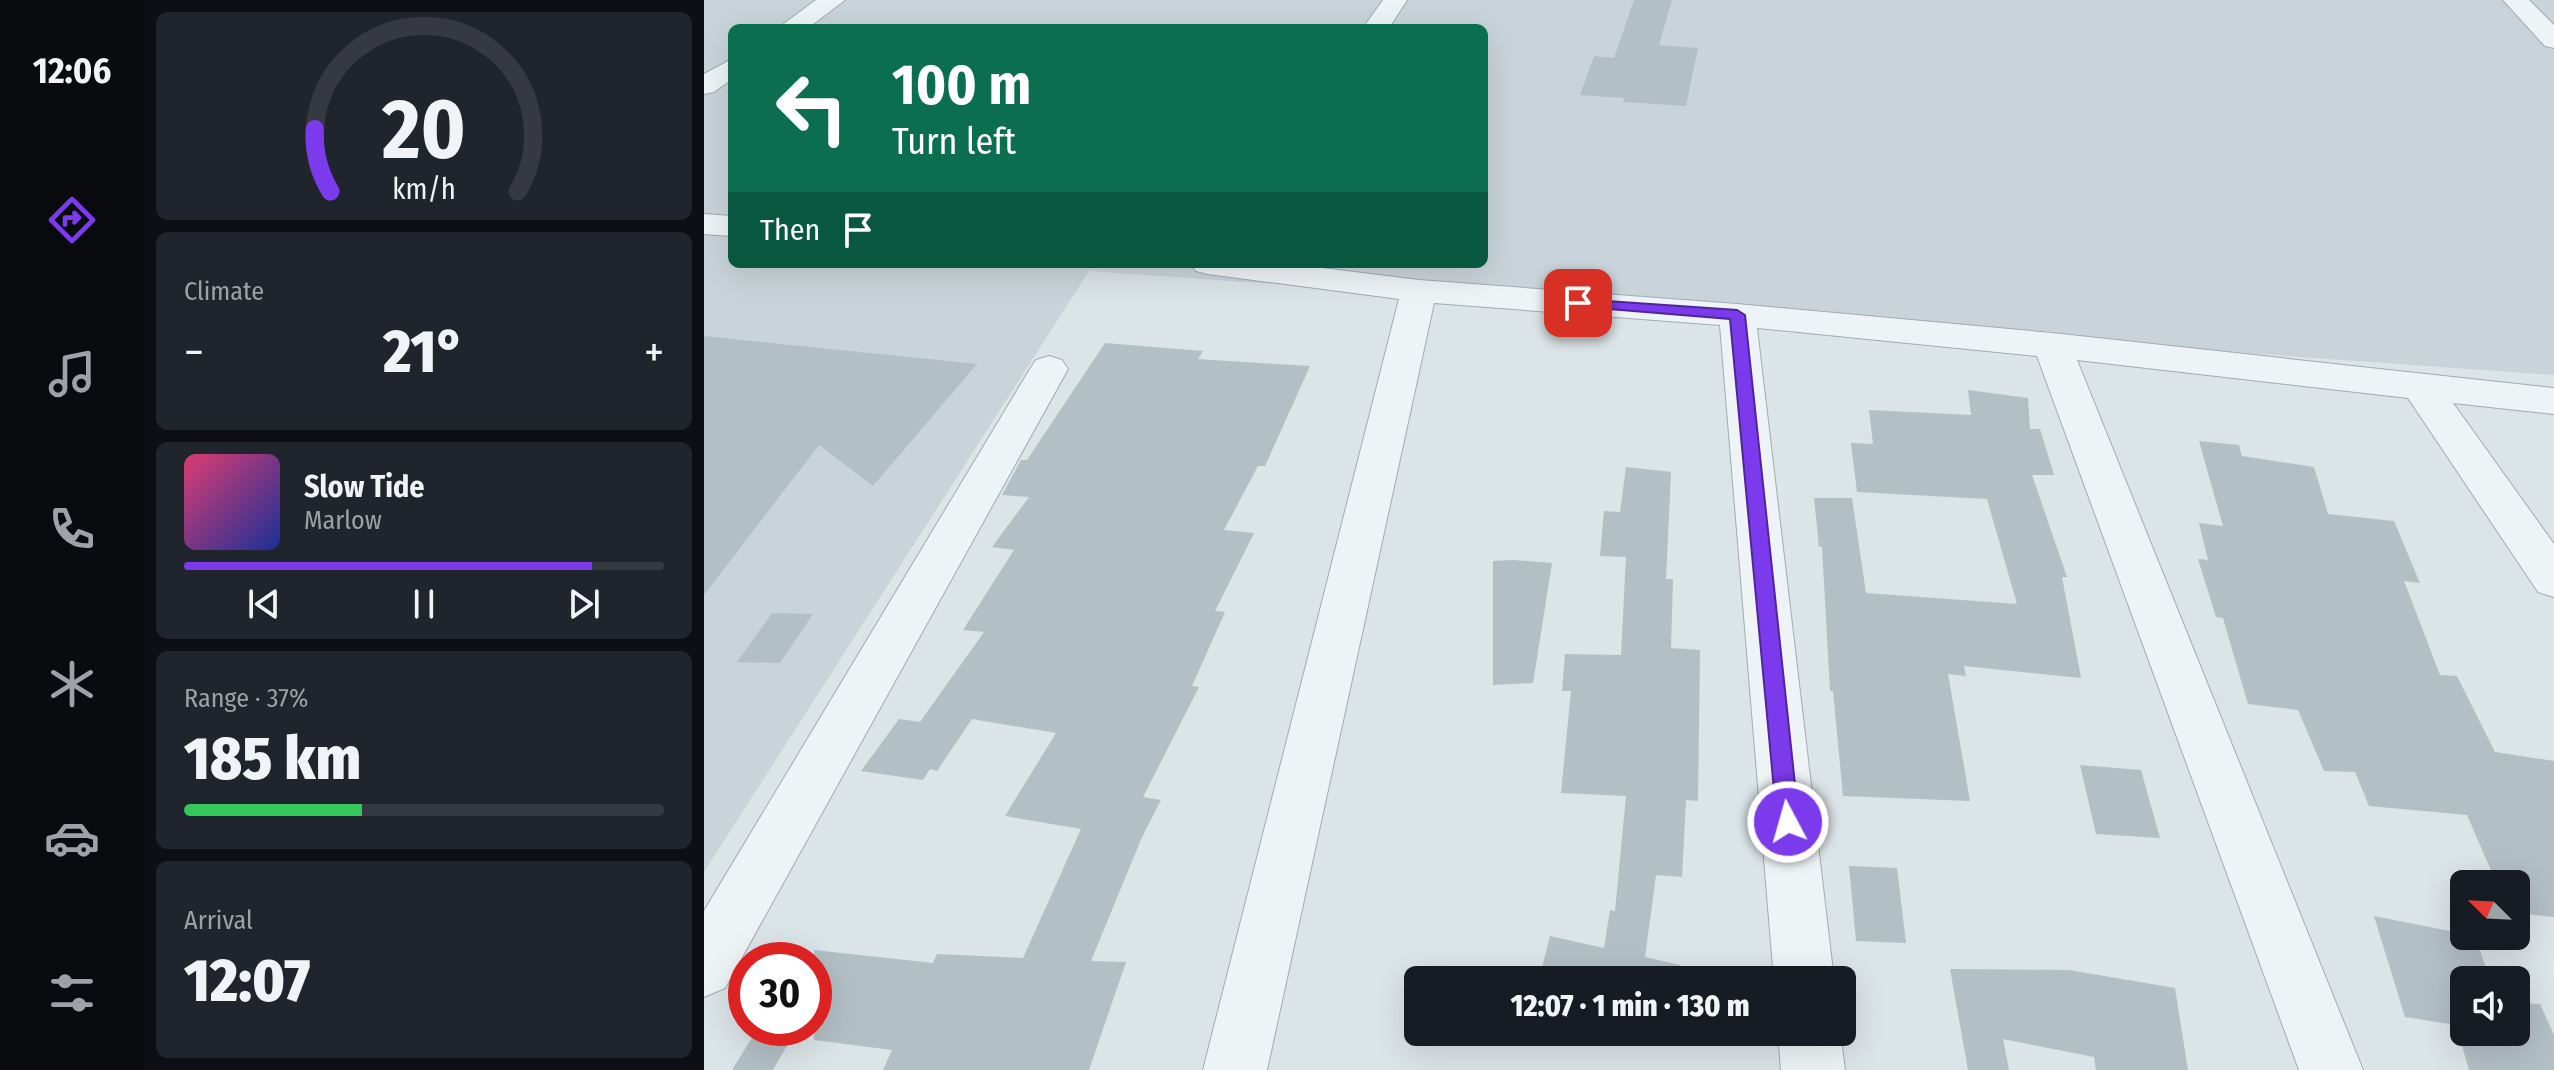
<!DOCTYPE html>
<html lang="en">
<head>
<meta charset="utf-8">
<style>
  :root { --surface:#171b24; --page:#20242c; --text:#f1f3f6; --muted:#9ea1a6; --line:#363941; --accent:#7c3aed }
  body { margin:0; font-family:"Fira Sans Condensed",sans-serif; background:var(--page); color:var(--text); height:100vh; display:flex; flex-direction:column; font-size:30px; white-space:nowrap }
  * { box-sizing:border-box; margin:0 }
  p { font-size:26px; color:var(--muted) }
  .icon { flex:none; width:44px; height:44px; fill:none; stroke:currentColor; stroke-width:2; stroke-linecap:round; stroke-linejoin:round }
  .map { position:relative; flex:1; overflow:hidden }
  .details { display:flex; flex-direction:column; gap:12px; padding:12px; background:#0d0f14; width:560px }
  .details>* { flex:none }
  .top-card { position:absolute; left:24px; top:24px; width:760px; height:244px; border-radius:12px; box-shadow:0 8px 32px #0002; background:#0b6e4f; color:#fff; overflow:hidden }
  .needle { width:52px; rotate:294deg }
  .controls { position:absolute; left:1746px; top:870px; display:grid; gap:16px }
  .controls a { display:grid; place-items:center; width:80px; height:80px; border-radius:12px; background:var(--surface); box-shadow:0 8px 32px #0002; font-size:40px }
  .speed { position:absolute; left:24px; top:942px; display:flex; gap:16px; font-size:40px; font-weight:700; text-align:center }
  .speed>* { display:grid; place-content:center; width:104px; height:104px; border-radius:50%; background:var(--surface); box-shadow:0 8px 32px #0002; line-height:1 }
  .speed .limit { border:12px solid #d22; background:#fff; color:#111 }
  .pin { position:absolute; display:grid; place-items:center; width:68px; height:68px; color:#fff; margin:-34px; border-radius:16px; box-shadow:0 4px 12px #0006 }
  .me { position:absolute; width:88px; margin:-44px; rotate:354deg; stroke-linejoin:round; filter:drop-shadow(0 0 6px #0008) }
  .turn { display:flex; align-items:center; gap:28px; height:168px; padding:0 32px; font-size:36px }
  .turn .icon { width:104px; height:104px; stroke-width:2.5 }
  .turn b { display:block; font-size:56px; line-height:68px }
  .then { display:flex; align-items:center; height:76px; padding:0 32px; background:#0003; gap:16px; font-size:30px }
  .big { font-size:60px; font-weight:800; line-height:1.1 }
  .details .card { flex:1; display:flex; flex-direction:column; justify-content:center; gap:12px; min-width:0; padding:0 28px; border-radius:12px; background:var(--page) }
  .details .dial { align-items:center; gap:0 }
  .dial svg { height:208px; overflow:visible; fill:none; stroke:var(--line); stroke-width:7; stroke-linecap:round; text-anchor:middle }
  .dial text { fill:var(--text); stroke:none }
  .song { display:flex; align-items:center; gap:24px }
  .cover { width:96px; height:96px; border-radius:12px; background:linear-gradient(135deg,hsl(340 70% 55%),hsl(230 70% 35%)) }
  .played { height:8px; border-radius:4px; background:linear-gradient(90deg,var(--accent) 85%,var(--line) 85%) }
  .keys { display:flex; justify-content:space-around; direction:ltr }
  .heat { display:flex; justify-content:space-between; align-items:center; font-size:44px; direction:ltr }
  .charge { height:12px; border-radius:6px; background:linear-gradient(90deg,#34c759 37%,var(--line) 0) }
  .trip { position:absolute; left:700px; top:966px; width:452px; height:80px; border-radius:12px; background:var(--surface); box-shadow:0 8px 32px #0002; font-weight:800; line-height:80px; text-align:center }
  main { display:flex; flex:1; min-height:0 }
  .tabs { display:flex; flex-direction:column; width:144px; justify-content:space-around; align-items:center; background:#090b0e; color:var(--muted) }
  .tabs .icon { width:56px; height:56px }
  .tabs .current { color:var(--accent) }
  .tabs b { font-size:36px; color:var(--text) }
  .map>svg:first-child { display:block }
  .built { fill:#c9d4da; fill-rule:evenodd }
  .building { fill:#b2bfc5 }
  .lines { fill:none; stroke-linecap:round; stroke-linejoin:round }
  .minor-casing { stroke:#a0acb1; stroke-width:2 }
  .minor { fill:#eef3f5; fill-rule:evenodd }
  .route { fill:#7c3aed; stroke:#51269a; stroke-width:2 }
</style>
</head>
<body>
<main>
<nav class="tabs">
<b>12:06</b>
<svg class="icon current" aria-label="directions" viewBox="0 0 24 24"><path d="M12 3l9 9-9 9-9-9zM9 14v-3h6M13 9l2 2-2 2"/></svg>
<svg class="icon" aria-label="music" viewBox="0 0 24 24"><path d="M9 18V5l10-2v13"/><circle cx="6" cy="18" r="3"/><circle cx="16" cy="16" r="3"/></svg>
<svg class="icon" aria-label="phone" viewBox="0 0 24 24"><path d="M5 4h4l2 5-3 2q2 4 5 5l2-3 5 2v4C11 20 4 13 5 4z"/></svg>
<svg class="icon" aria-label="climate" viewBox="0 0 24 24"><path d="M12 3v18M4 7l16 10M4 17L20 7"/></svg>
<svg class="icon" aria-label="car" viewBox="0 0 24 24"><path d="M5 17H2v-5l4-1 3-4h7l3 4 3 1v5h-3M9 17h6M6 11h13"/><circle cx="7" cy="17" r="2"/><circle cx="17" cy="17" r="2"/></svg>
<svg class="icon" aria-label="filters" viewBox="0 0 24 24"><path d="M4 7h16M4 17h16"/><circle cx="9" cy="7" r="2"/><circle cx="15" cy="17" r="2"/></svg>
</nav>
<section class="details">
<div class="card dial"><svg viewBox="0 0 100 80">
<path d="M14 69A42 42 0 1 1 86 69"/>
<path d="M14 69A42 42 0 0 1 8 45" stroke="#7c3aed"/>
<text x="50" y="56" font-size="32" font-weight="700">20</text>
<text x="50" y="72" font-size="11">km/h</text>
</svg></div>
<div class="card"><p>Climate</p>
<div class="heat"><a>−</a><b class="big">21°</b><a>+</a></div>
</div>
<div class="card">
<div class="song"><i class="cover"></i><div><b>Slow Tide</b><p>Marlow</p></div></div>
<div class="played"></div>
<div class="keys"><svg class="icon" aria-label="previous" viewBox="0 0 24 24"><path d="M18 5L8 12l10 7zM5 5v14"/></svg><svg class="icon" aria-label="pause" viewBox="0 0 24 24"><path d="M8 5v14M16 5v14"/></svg><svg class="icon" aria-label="next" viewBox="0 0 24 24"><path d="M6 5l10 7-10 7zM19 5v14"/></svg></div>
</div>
<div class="card"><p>Range · 37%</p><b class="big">185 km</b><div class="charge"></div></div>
<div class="card"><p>Arrival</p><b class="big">12:07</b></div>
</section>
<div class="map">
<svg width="1850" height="1070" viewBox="0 0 1850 1070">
  <rect width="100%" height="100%" fill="#dbe4e7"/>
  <path class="built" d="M0,0H1850V375L385,271L0,872ZM28,28H780V264H28Z"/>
  <path class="building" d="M930,0H968L955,45L994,48L982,106L919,102L920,98L876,95L890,56L910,58Z
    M0,336L273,364L169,486L115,445L0,595Z
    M401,343L499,351L494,359L606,366L561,466H554L520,530L550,533L511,611L521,612L488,686L495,687L439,797L457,800L438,837L387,961L422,962L385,1070H179L188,1050L110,1040V950L229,963L233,954L319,958L377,829L301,816L352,733L268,719L233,771L226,769L219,780L157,771L195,719L216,722L280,632L259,630L310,550L288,547L325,497L298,495L317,460H323Z
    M1264,390L1324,398L1326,429H1336L1350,475H1328L1363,577H1358L1377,678L1260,666L1262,676L1244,674L1266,801L1139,796L1129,691H1126L1118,547H1115L1110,498H1148L1162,593L1313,604L1283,499L1153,492L1147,443L1169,444L1165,410L1267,415Z
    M1495,441L1535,445L1538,456L1610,467L1624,514L1690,521L1716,583L1700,581L1736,675L1753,676L1791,752L1850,761V917L1812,913V884H1793L1763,815L1665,806L1651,772L1620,771L1594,710L1544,704L1519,618L1512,617L1494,559L1504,560L1495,523L1519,526Z
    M922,467L967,472L962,579H969L967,648L996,650L994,801L982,800L978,877L952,875L941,957L976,965L975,980H835L846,936L900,948L906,910L911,911L922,796L857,793L867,691H858L861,654L917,655L922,557L896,556L900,511L916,512Z
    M809,560L848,563L829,683L789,685V561Z
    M68,613L109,614L76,663L33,662Z
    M1376,765L1437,770L1456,838L1392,834Z
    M1145,866L1193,868L1202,943L1152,941Z
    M1670,916L1771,936L1786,980H1760V1032H1812V1003L1836,1004L1850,1035V1070H1765L1752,1025L1701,1017Z
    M1246,969L1365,970L1471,988L1484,1070H1392L1390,1057L1299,1039L1305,1070H1264Z
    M54,1028H93L69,1070H28Z"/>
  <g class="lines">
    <g class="minor-casing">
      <path id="minor" d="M112,0H141L104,28H74Z
        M679,0H703L685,28H659Z
        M1799,0H1825L1850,25V48L1841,46Z
        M28,59V79L10,92L0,94V74Z
        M0,214L28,216V236L0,234Z
        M487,264H586L715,280L1033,304L1348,333L1850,388V414L1749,403L1850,544V597L1834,592L1704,398L1373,360L1659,1070H1595L1333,356L1053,328L1130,980H1070L1016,325L730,303L563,1070H499L695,299L504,274L492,271Z
        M345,356L358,360L364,369L21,988L0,997V911L326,369L332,360Z
        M1074,1032H1136L1141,1070H1077Z"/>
    </g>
    <use href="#minor" class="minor"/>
  </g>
  <path class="route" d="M874,299L1033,310L1041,315L1095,822L1092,829L1084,832L1076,829L1073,822L1026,319L869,306L867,303Z"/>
</svg>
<div class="controls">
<a><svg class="needle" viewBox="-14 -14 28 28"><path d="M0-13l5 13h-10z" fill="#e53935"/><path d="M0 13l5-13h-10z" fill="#9ea1a6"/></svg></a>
<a><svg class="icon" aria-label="sound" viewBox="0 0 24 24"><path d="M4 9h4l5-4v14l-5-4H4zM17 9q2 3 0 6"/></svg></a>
</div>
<div class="speed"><div class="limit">30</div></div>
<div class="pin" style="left:874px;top:303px;background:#d93025"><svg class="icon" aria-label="arrive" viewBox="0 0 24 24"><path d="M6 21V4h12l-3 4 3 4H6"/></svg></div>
<svg class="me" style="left:1084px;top:822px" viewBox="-20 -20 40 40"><circle r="17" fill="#7c3aed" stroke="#fff" stroke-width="3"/><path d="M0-11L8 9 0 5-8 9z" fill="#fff"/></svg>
<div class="trip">12:07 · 1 min · 130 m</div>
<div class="top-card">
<div class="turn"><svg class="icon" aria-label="left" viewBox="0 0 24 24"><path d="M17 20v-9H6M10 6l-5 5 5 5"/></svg><div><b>100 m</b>Turn left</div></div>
<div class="then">Then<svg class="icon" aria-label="arrive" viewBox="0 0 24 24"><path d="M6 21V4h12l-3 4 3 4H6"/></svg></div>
</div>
</div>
</main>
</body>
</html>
